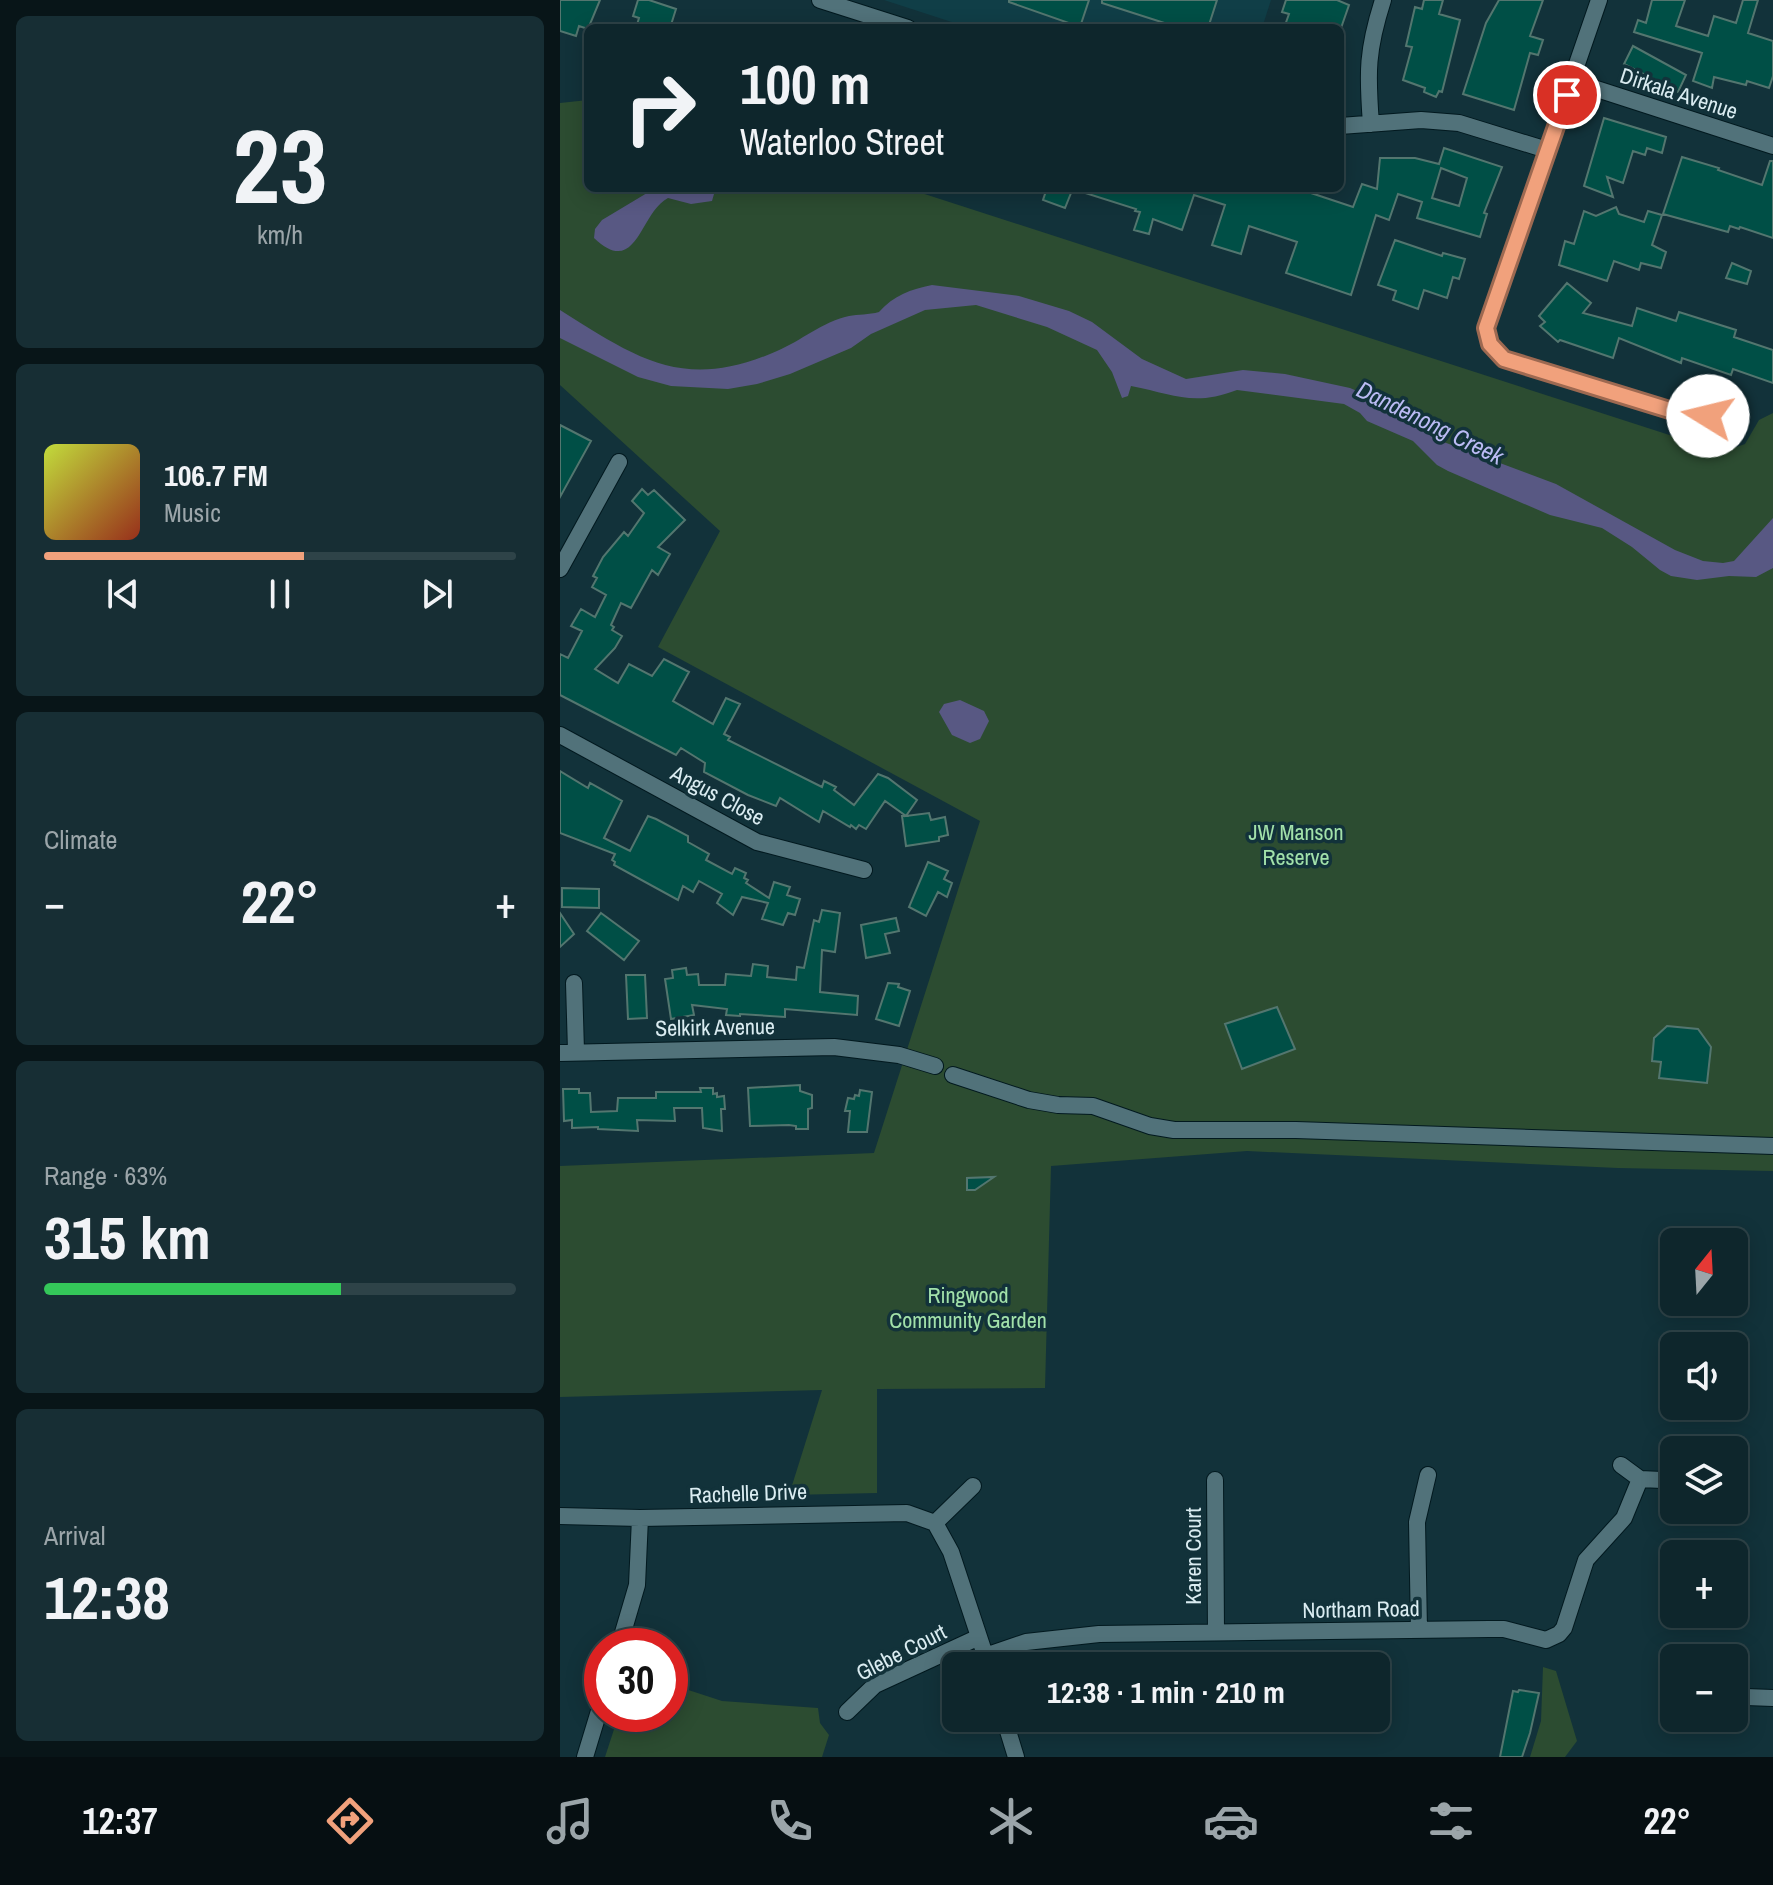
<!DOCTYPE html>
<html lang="en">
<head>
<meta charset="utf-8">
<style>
  :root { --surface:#0e262c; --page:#172e34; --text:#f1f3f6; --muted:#9ba5a9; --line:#2e4348; --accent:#f1a17c }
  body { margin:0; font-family:"Archivo Narrow",sans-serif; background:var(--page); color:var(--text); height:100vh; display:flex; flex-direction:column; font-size:30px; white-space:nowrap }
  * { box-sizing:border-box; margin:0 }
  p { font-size:26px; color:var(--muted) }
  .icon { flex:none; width:44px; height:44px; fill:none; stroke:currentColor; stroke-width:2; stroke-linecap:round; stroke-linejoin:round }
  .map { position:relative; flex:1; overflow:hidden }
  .side { display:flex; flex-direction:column; gap:16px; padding:16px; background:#081518; width:560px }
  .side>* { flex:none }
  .banner { position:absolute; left:24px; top:24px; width:760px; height:168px; border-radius:12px; box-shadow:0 4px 20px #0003,0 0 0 2px var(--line); background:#0e262c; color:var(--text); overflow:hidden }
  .needle { width:52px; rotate:18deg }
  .buttons { position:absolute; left:1100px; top:1228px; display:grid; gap:16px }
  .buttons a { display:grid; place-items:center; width:88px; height:88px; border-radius:12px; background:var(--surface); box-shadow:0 4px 20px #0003,0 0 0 2px var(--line); font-size:40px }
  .speed { position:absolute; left:24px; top:1628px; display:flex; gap:16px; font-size:40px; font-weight:700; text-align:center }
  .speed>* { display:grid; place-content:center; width:104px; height:104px; border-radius:50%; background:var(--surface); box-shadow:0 4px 20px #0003,0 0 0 2px var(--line); line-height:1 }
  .speed .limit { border:12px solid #d22; background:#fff; color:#111 }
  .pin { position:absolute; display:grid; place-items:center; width:68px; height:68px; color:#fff; margin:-34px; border:4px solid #fff; border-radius:50%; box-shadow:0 2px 8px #0007 }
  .me { position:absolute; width:88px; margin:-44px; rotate:279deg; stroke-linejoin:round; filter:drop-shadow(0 0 6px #0008) }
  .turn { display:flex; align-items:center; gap:28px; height:168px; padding:0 24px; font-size:36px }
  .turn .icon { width:104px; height:104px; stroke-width:2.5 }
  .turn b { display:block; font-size:56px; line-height:68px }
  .big { font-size:60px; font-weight:700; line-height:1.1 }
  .side .tile { flex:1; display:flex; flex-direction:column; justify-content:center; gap:12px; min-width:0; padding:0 28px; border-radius:12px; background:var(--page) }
  .side .dial { align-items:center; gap:0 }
  .dial b { font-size:104px; line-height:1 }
  .song { display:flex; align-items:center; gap:24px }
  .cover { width:96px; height:96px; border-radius:12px; background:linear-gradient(135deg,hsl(70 70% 55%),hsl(10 70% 35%)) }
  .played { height:8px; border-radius:4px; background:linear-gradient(90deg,var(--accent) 55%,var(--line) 55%) }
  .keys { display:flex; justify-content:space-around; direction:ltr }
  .heat { display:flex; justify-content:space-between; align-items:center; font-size:44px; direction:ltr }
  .charge { height:12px; border-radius:6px; background:linear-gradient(90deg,#34c759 63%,var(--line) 0) }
  .trip { position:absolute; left:382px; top:1652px; width:448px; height:80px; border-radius:12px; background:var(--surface); box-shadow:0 4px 20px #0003,0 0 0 2px var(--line); font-weight:700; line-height:80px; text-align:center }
  .menu { display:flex; height:128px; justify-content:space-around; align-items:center; background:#060f12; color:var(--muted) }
  .menu .icon { width:56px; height:56px }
  .menu .current { color:var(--accent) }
  .menu b { font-size:36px; color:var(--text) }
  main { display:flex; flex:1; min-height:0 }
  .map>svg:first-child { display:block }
  .built { fill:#103e47 }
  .green { fill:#2c4c31 }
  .water { fill:#585883 }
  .building { fill:#004f46; stroke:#53766f; stroke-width:2; fill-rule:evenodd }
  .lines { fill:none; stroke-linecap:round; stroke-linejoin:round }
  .street-casing { stroke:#02191f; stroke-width:18 }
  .street { stroke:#51727a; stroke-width:16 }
  .route-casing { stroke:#9d6951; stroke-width:20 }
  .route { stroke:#f1a17c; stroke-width:14 }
  .labels { text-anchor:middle; stroke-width:7; stroke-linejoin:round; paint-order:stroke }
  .street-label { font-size:22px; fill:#daecf1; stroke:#12323a }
  .park-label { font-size:22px; fill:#a2e1aa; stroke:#12323a }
  .water-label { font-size:24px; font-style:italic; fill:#bbbbf4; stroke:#12323a }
</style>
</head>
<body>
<main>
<section class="side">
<div class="tile dial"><b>23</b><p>km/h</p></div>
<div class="tile">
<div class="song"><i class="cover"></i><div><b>106.7 FM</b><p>Music</p></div></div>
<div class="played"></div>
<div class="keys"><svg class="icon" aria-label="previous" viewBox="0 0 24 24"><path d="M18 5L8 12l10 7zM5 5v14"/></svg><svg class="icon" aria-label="pause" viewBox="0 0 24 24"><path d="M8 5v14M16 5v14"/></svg><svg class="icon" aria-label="next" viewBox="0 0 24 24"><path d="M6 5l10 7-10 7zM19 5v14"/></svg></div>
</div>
<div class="tile"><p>Climate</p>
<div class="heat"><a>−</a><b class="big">22°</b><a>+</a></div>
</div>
<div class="tile"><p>Range · 63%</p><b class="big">315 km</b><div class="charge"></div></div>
<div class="tile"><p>Arrival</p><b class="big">12:38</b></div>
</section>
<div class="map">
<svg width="1213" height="1757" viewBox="0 0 1213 1757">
  <rect width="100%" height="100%" fill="#12323a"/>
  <path class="built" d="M324,0H711L702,28H410Z"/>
  <path class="green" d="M28,100V188H346L1162,452L1185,444L1199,420L1213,413V1171L1058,1168L687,1151L491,1166L485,1388L317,1389V1493L229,1495L262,1390L0,1397V1166L314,1153L420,821L98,647L160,531L0,385V103Z
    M983,1667L996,1671L1017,1741L1005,1757H970L981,1721Z
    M110,1684L162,1701L258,1708L260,1723L269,1735L262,1757H45L59,1714H110Z"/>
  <path class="water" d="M134,188L154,194L152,201L131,204L108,198C80,212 77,279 34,238L35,229L42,220L87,193L105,188Z
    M372,285L459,296L509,311L532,322L582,359L626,379L683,370L725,374L790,388L832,406L881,441L996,484L1115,550L1143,561L1163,563L1174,561L1213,518V568L1196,577L1169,576L1137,580L1111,576L1100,570L1072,547L1042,528L990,515L888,471L877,465L853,441L807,421L800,413L784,404L677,390C633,407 613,394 571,386L568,396L562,398L552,372L537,350L487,327L416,305L365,310L311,334L291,348L230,374L197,384L168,389L111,386L78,377L0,338V310C78,359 124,392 217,351C241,341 262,322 289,316C298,314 309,315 319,312C333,296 351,289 372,285Z
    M400,700L424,711L429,721L420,739L410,743L392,735L379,712L384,704Z"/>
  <path class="building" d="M0,0H40L28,29L19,26L16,36L0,31Z
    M78,0H89L116,9L110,28H76L79,18L73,16Z
    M449,0H529L520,27L449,2Z
    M542,0H657L648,28H620L542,3Z
    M726,0H777L789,5L781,28H724L729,14L722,12Z
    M864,0H883L879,14L900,20L882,92L879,91L876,97L864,92L865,88L843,80L852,47L846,46L855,7L862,9Z
    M939,0H983L970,36L983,40L978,55L970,53L954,110L903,94L926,23Z
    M1092,0H1125L1116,26L1148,36L1154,16L1176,23L1183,0H1198L1188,33L1213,41V76L1209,88L1187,81L1186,85L1154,77L1152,88L1133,81L1142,53L1074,32L1078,20L1086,23Z
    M1073,46L1126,75L1118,92L1102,86L1103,84L1064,64Z
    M1044,118L1106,137L1102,153L1087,148L1085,155L1073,151L1063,183L1047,177L1053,197L1024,186Z
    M884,148L942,167L924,213L927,214L920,237L857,218L862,202L838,194L829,220L816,215L791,295L726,273L737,242L689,226L681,254L652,245L665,205L634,195L622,230L593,219L589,234L574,230L580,212L575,211L576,209L519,191V188H554L564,191L566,188H749L748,192L793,207L802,184L817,189L820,158H855L879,164ZM881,168L907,178L899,206L872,198Z
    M1122,157L1159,168L1158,170L1202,185L1210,161H1213V238L1180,227L1179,229L1170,226L1168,232L1103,214Z
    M487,188H513L505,208L483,200Z
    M1056,207L1059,214L1084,222L1088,211L1102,215L1092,245L1106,252L1101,268L1081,263L1079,270L1054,261L1047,281L999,265L1005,241L1014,244L1024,211L1036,216Z
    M835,240L882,256L883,253L905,259L899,279L893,277L887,298L864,290L858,309L833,300L836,291L818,285Z
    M1172,263L1191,271L1187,284L1166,278Z
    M1007,283L1031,303L1023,313L1072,326L1077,308L1116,321L1119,312L1176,330L1174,337L1213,350V383L1173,369L1171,375L1122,358L1121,363L1059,338L1053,358L1000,340L998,342L980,326L985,322L979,316Z
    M0,425L31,441L0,497Z
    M82,489L88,495L94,490L125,520L98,547L110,554L98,575L92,570L71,608L61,603L51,625L54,627L52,630L62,636L55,648L35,669L58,683L69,664L92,676L104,659L129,672L113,701L153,724L166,698L180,704L164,734L170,737L168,740L262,787L264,781L276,787L274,790L294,805L318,774L328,778L357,800L346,816L369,813L371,820L385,817L388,835L379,837V841L346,846L342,816H346L325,801L306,829L299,825L296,829L291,825L290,827L263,811L259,822L220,798L216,806L188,795L144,772L145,763L121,748L116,755L0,695V654L8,658L22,631L11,626L21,609L35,617L46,595L32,587L37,578L33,576L43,557L64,532L68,536L84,513L72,501Z
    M0,771L28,788L30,783L62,801L44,838L70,851L88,816L96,819L128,836V842L149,854L146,860L172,874L175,868L186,873L184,878L188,880L186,883L209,898L214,882L230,887L227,895L240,899L235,915L228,913L223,925L202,919L208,903L182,897L173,915L157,903L162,894L139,881L133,892L123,886L118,900L54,865L55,862L52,860L55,854L0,833Z
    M368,862L388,871L384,879L392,883L387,897L378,892L366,916L349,907Z
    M2,888L39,889V908L2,907Z
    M262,910L280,913L275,952L262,950L260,992L298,996L297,1015L225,1009V1017L180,1014V1016L166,1015L167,1009L132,1005L134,1015L111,1019L105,979L113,978L112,970L126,968L127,975L138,974L139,985H165L166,974L191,976L193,964L208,966L207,977L236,980L237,967L244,968L254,920L259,922Z
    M0,913L14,934L0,947Z
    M41,913L79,941L64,960L27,931Z
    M336,918L339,931L325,934L330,953L306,958L301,925Z
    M66,975H85L87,1018L68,1019Z
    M328,983L339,984L338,987L350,991L339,1026L316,1019Z
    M717,1007L735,1049L682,1069L665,1024Z
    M1107,1026L1138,1029L1151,1047L1147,1083L1099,1078L1101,1062L1092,1061L1094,1038Z
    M240,1085V1091L252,1095V1108L248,1109V1129H236V1126L229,1125L190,1126L188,1088Z
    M140,1088H153V1094L157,1093V1097L164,1096L165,1109H161L162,1131L143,1128L142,1108H114L115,1121L77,1120L78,1131L38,1129V1127L12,1128V1120L4,1121L3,1089H19V1093H30L31,1112L57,1111L58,1098H96V1092H141Z
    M300,1090L312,1092L307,1132H288L290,1111H285L288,1098L294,1099L295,1095L299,1096Z
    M434,1177L415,1190H407V1178Z
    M959,1690L979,1693L970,1733L962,1757H940L953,1691L958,1692Z"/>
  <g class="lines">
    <g class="street-casing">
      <path id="street" d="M260,0L348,28
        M1039,0L926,328L930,344L944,359L1129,416H1166
        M1012,81L1213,146
        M811,124C807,72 807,50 823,0
        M780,126L861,120L899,123L987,150
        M0,569L59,462
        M0,735L197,842L304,870
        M14,983L16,1051
        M0,1053L274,1047L339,1055L375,1066
        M393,1075L469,1100L498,1105L533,1106L590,1126L614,1130H736L1213,1146
        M1061,1465L1080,1479L1102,1480
        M655,1480L656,1632
        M0,1516L80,1518L347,1513L375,1523L391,1552L428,1664
        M375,1523L413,1486
        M859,1630L857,1522L868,1475
        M59,1646L77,1585L80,1518
        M425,1656L466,1642L539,1634L929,1629H944L986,1640L999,1634L1004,1628L1026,1560L1064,1518L1080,1479
        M1186,1697L1213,1698
        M287,1712L315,1685L419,1637
        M444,1718L456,1757
        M25,1757L42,1701"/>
    </g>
    <use href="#street" class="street"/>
  </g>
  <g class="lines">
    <g class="route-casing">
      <path id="route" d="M1007,95L926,328L930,344L944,359L1129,416H1148"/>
    </g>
    <use href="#route" class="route"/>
  </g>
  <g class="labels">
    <g class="street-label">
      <text transform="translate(1119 93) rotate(18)" y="8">Dirkala Avenue</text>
      <text transform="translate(158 795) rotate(28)" y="8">Angus Close</text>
      <text transform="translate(155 1027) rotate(-1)" y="8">Selkirk Avenue</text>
      <text transform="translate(188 1493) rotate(-2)" y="8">Rachelle Drive</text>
      <text transform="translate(633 1556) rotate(-90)" y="8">Karen Court</text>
      <text transform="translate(801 1609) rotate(-1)" y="8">Northam Road</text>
      <text transform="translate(341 1652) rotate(-27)" y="8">Glebe Court</text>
    </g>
    <g class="park-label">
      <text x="736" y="840">JW Manson<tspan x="736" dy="25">Reserve</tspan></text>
      <text x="408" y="1303">Ringwood<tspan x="408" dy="25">Community Garden</tspan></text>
    </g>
    <g class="water-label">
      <text transform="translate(870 423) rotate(26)" y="8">Dandenong Creek</text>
    </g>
  </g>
</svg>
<div class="buttons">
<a><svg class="needle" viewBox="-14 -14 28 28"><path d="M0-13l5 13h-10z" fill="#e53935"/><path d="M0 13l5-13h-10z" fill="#9ba5a9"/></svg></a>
<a><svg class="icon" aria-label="sound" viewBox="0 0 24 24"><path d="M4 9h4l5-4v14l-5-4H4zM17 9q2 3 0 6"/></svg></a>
<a><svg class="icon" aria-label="layers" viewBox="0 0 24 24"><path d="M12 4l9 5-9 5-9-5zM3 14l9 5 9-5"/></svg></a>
<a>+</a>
<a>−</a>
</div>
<div class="speed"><div class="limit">30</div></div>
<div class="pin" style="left:1007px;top:95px;background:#d93025"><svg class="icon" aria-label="arrive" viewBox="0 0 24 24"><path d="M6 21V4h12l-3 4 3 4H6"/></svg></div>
<svg class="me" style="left:1148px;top:416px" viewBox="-20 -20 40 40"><circle r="19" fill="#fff"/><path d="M0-13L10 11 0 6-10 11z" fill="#f1a17c"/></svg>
<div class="trip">12:38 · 1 min · 210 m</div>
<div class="banner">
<div class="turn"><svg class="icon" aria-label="right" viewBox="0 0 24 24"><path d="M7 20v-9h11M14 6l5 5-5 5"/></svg><div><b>100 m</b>Waterloo Street</div></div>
</div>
</div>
</main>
<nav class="menu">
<b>12:37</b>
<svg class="icon current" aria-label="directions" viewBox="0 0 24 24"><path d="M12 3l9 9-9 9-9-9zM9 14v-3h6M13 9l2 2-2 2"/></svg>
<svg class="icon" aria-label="music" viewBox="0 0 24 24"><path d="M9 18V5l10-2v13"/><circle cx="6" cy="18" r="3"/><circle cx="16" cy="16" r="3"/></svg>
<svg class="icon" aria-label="phone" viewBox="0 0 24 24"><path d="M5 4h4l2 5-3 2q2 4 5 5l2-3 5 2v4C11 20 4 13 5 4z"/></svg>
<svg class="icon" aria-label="climate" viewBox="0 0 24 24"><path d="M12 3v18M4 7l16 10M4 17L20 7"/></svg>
<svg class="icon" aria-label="car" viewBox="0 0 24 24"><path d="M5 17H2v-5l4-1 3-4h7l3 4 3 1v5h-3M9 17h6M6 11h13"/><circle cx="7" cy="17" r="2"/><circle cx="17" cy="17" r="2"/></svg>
<svg class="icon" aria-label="filters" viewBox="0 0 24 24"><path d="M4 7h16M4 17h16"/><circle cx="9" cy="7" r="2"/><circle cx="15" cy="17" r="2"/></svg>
<b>22°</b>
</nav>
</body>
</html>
